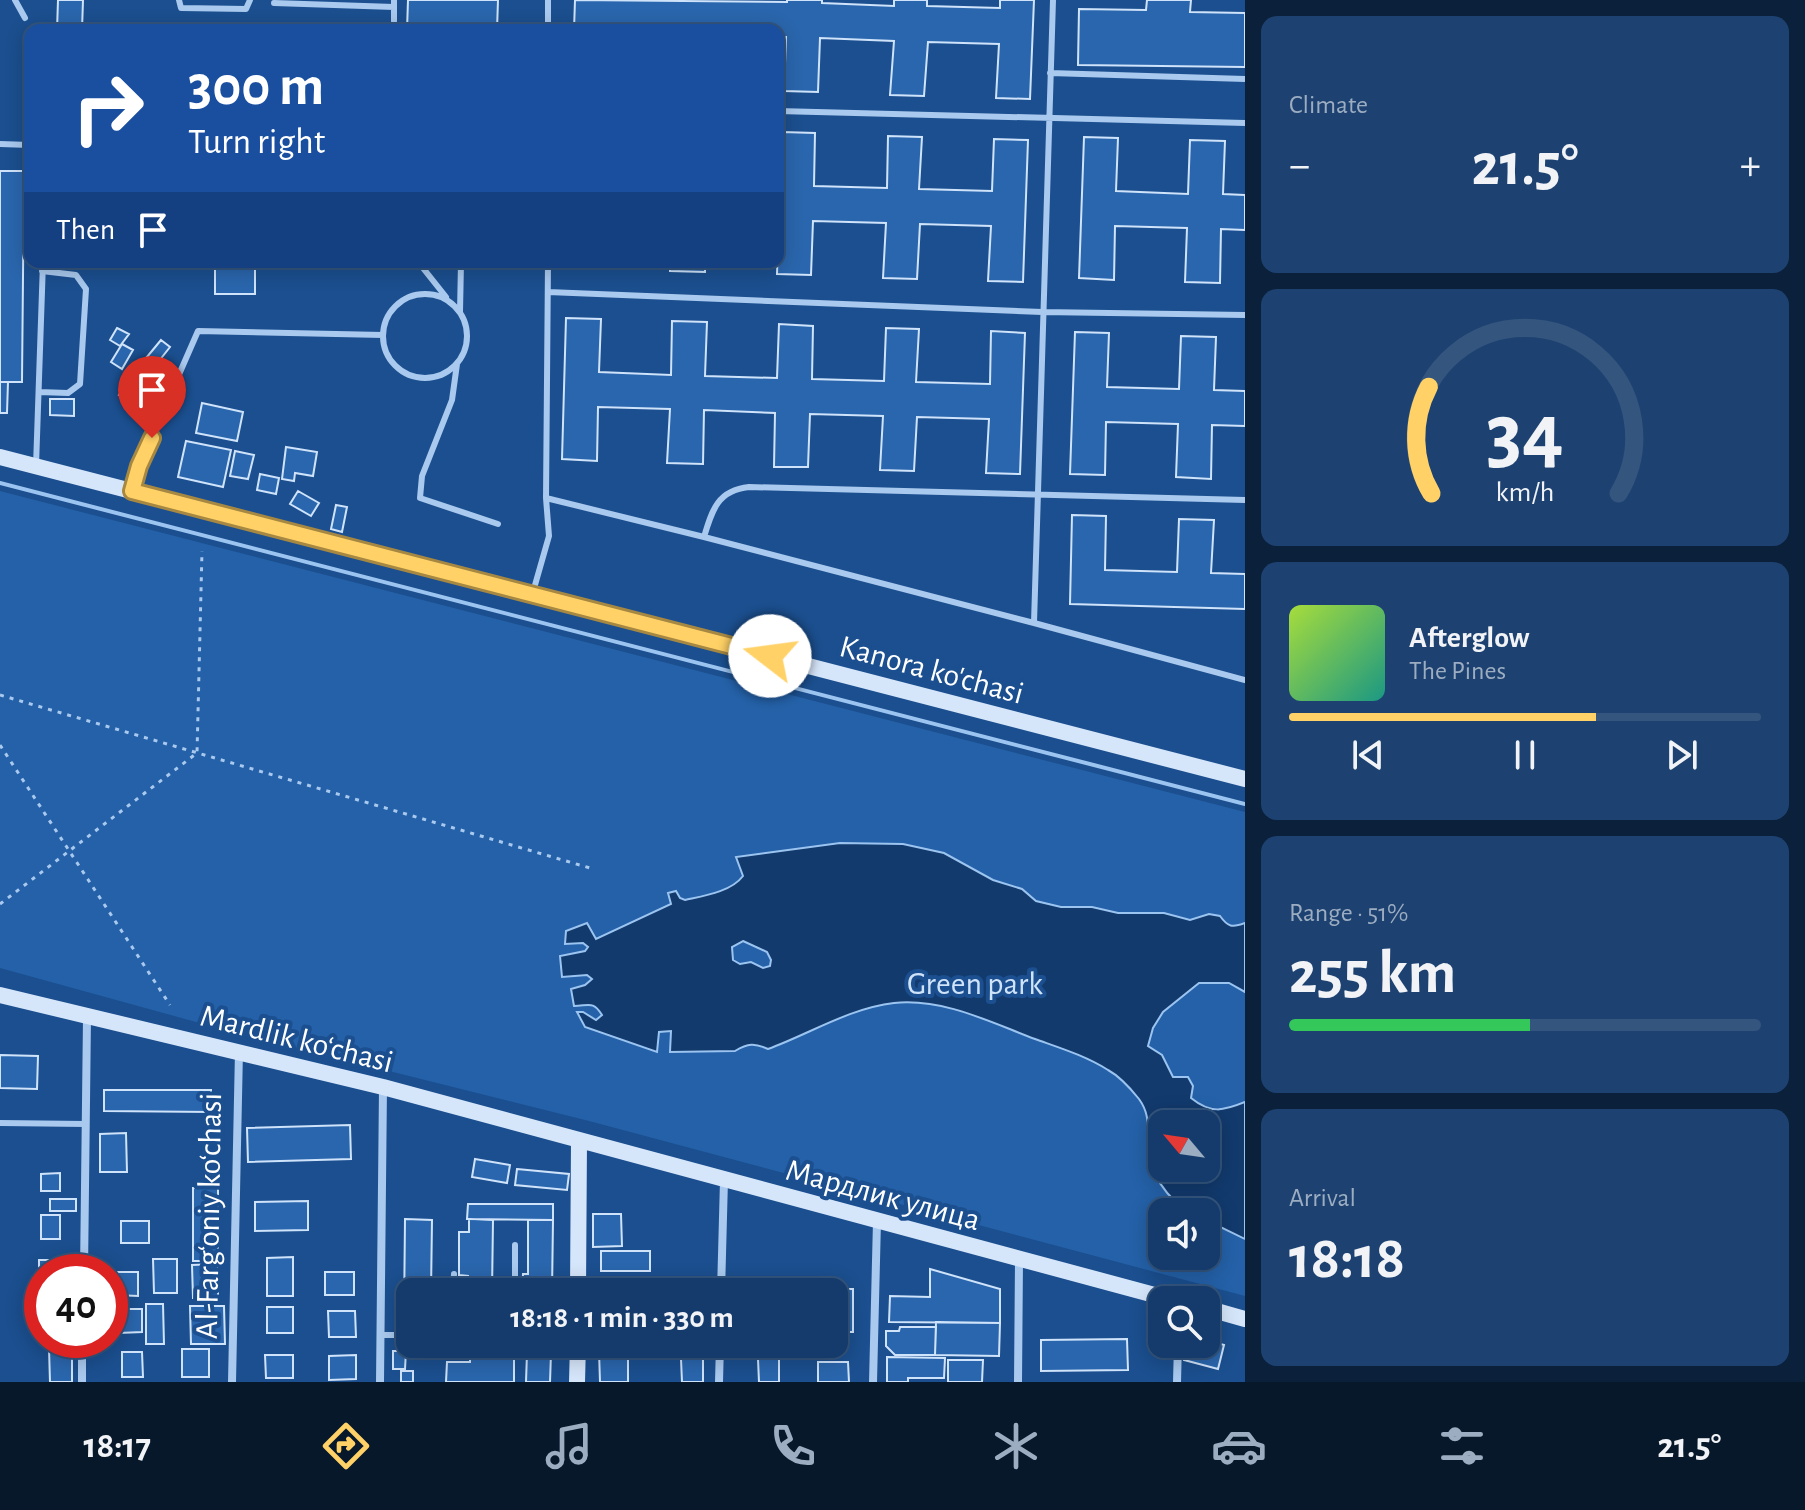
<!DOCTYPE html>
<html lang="en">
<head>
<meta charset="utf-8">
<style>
  :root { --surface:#143b6b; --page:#1d4271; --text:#f1f3f6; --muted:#9dadc1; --line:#33557e; --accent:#ffd166 }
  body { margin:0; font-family:"Alegreya Sans",sans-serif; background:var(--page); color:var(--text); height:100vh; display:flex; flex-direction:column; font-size:30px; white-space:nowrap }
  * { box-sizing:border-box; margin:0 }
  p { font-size:26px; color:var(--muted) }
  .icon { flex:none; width:44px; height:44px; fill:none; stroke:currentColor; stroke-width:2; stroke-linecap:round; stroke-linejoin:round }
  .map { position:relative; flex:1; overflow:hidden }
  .sheet { display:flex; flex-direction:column; gap:16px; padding:16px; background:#0b203b; width:560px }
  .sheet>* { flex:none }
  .banner { position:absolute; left:24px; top:24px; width:760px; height:244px; border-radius:16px; box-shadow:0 4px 20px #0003,0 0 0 2px var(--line); background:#1a4fa0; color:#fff; overflow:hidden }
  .needle { width:52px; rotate:299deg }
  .controls { position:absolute; left:1148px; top:1110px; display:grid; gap:16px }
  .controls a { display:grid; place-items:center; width:72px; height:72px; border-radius:16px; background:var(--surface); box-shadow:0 4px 20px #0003,0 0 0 2px var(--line); font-size:40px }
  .speed { position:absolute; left:24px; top:1254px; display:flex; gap:16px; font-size:40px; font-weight:700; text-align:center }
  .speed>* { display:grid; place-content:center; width:104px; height:104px; border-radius:50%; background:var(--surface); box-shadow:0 4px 20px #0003,0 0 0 2px var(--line); line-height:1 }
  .speed .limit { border:12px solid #d22; background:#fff; color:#111 }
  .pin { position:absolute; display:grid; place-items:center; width:68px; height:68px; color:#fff; margin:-82px -34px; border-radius:50% 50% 50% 0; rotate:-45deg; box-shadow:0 0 8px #0007 }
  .pin .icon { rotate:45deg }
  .me { position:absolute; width:88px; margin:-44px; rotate:285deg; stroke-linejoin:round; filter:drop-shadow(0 0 6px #0008) }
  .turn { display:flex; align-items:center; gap:28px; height:168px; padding:0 32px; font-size:36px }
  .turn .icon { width:104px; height:104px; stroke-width:2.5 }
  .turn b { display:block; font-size:56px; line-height:68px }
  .then { display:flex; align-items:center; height:76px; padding:0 32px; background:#0003; gap:16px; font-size:30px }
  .big { font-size:60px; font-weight:700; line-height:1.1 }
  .sheet .widget { flex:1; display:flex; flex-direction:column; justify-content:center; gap:12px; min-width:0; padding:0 28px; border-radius:16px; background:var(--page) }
  .sheet .dial { align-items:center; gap:0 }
  .dial svg { height:208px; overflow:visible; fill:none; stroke:var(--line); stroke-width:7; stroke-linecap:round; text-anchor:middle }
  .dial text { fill:var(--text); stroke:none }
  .song { display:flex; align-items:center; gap:24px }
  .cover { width:96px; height:96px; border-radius:12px; background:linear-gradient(135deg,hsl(80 70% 55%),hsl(170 70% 35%)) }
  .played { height:8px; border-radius:4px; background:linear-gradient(90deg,var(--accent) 65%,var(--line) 65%) }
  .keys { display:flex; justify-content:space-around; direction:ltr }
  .heat { display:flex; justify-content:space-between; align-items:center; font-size:44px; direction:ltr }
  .charge { height:12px; border-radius:6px; background:linear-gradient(90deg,#34c759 51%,var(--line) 0) }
  .trip { position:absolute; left:396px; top:1278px; width:452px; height:80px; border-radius:16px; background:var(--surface); box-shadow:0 4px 20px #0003,0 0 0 2px var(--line); font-weight:700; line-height:80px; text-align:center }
  .tab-bar { display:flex; height:128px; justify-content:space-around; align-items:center; background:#08182b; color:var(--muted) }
  .tab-bar .icon { width:56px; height:56px }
  .tab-bar .active { color:var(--accent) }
  .tab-bar b { font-size:36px; color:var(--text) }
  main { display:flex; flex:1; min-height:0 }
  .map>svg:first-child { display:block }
  .green { fill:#2461a8; fill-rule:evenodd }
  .water { fill:#123a6d; stroke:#9cc4f0; stroke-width:2; fill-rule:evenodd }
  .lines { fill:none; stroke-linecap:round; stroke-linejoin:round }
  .stream { stroke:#9cc4f0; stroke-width:4 }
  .building { fill:#2a66ad; stroke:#cfe3fa; stroke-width:2 }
  .path { stroke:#a9c9ee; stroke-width:3; stroke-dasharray:4 6; stroke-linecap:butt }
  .lane { stroke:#a9c9ee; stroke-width:6 }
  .street { stroke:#a9c9ee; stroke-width:8 }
  .secondary { stroke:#d6e6fa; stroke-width:16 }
  .route-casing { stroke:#a68842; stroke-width:20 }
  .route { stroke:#ffd166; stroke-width:14 }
  .labels { text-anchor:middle; stroke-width:8; stroke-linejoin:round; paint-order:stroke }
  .street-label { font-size:32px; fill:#fff; stroke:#1b4f8f }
  .park-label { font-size:32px; fill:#cfe3fa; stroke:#1b4f8f }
</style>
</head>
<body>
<main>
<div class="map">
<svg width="1245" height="1382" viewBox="0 0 1245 1382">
  <rect width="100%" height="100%" fill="#1b4f8f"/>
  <path class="green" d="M0,491L1245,812V1296L589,1121L225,1030L0,968ZM1162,1124H1206V1168H1162ZM1162,1212H1206V1256H1162Z"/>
  <path class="water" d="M840,843L903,844L944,853L993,880L1022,889L1036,901L1061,907H1092L1118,913H1164L1190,920L1209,914L1220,916C1228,927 1232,928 1245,923V992L1229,983H1199L1163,1012L1153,1028L1148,1046L1162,1055L1173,1077H1188L1193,1086L1191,1098C1211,1114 1223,1111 1245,1102V1239L1206,1220V1212C1174,1212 1153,1181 1149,1151C1146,1131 1152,1117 1139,1099C1131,1089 1119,1076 1108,1070C1086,1056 1060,1048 1035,1039C990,1022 943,998 894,1003C850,1008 809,1034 768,1049C755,1043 748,1043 735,1051L670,1052L671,1031L659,1032L657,1052L585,1027L577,1012H583L596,1020L602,1015C593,1000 588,1006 574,1006L571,989L585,985L592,979L587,975L562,977L560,956L585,951L588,947L583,943L565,944L566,931L587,923L596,939L671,904L668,893L676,891L680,898L685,900C703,896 731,892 743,876L736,857ZM743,941L767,952L771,960L770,966L763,968L751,962L740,964L733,960L732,947ZM1162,1124H1206V1168H1162Z"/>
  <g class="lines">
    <path class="stream" d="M0,483L1245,804"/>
  </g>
  <path class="building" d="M58,0H83L82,30H57Z
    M408,0H498L497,30H407Z
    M575,0L787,2V0H822V3L894,6V0H927V6L1000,8V0H1034L1030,99L996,98L999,44L928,42L924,96L890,95L894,41L820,38L818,92L784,91L786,37H778V30H574Z
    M1147,0H1191L1190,12L1245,13V67L1078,65L1079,9L1146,10Z
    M782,132L815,133L814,186L887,188L888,136L922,137L919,189L992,191L994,139L1028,140L1023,282L988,281L991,226L920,224L917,279L883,278L886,223L813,221L811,275L777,274Z
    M1084,137L1118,138L1116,191L1188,194L1190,140L1225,141L1223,194L1245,195V230L1221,229L1220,283L1185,282L1187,228L1115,226L1114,280L1079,278Z
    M0,171H24L22,382H0Z
    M215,262H255V294H215Z
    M564,262H599V268L564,267Z
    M670,262H705V272L670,271Z
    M566,318L601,319L599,372L671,375L672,321L707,322L705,376L777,378L779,324L813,326L812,379L884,381L886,328L919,329L916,382L990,384L991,331L1025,333L1020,474L986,473L989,419L917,417L914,471L880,470L883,416L810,414L808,467H774L775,413L704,410L703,464L667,463L670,409L598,407L597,461L562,459Z
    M117,328L129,334L120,346L110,340Z
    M1075,332L1109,333L1107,387L1179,389L1181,336L1216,337L1214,390L1245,391V426L1212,425L1211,479L1176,477L1178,424L1106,422L1105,475L1070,474Z
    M161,340L170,347L151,371L142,363Z
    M122,344L133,350L122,369L111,362Z
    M133,374L152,387L138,407L119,395Z
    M0,382H8L7,413H0Z
    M50,399H74V416L50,415Z
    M202,403L243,412L237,441L196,433Z
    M186,441L231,450L223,487L178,477Z
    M286,447L317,452L313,476L295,473L294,481L282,479Z
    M235,451L254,455L248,479L230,476Z
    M260,474L279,478L276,494L257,490Z
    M298,491L319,503L311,516L290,504Z
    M336,505L347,507L342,532L331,529Z
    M1072,515L1106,516L1105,570L1177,572L1179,519L1214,520L1211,573L1245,574V609L1070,604Z
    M0,1055L38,1056L37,1089L0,1088Z
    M104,1090H211V1112L104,1111Z
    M350,1125L351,1159L248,1162L247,1128Z
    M126,1133L127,1172H100V1134Z
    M475,1159L510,1165L507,1183L472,1177Z
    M517,1169L569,1174L567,1190L515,1185Z
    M60,1173V1191H41V1174Z
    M193,1188H218V1261H193Z
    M50,1199H76V1211H50Z
    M308,1201V1230L255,1231V1202Z
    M468,1204H553V1220L467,1219Z
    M593,1214H621L622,1246L593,1247Z
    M41,1215H60V1239H41Z
    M405,1219L432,1220L431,1292H410V1317H404Z
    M469,1219L493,1220L492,1292H468V1276L459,1275V1232H469Z
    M528,1220H553L552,1292H522L523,1274H528Z
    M121,1221H149V1243H121Z
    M601,1251H650V1271H601Z
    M293,1257V1296H267V1258Z
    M153,1259H177V1293H154Z
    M39,1260H60V1272H42V1283H39Z
    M218,1264V1298H193L192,1265Z
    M930,1269L1000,1289V1323L889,1322L890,1296L930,1297Z
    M116,1272H138V1296L116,1295Z
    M325,1272H354V1295H325Z
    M833,1289H853V1332H834Z
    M146,1304H163L164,1344H146Z
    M190,1306H224L225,1344H191Z
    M267,1307H293V1333H267Z
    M118,1309H142V1332L119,1333Z
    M328,1311H355L356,1337H329Z
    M936,1322L1000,1323L999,1356L935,1355Z
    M900,1327H936L935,1355H895L886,1346V1331H899Z
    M1127,1339L1128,1370L1041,1371V1340Z
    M1206,1340L1224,1345L1218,1369L1184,1360L1185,1344H1206Z
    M687,1344H713V1346L687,1347Z
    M72,1347V1382H50L49,1348Z
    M182,1349H209V1377H182Z
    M393,1351H406L405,1369H393Z
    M599,1351H628V1382H600Z
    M122,1352H142L143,1377H122Z
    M527,1353H551L550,1382H526Z
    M265,1355H293V1378H266Z
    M356,1355V1379L329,1380V1356Z
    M887,1357L945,1358L944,1378H908V1382H887Z
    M470,1358L514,1359V1382H446L447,1362H470Z
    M703,1358V1382H682L681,1359Z
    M758,1359H779V1382H759Z
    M948,1360H983L982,1382H948Z
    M818,1362H848L849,1382H818Z
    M401,1371H413V1382H401Z"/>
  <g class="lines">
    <path class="path" d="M0,695L590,868
      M0,745L170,1005
      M0,904L197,753L202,551"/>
    <path class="lane" d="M15,0L25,18
      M179,0L181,8L246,9L250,0
      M1053,0L1034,623L1245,680
      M274,3L394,7
      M394,21V0
      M548,30V0
      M1050,73L1245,79
      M778,111L1245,123
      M0,144L30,145
      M419,263L446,297
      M548,292L1042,312L1245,315
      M383 336a42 42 0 1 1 84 0a42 42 0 1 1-84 0Z
      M460,312L461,262
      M457,364L452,400L422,476L420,498L498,524
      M39,392L68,393L80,384L86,289L76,275L42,271
      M36,466L43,262
      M133,489L139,466L198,331L383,335
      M546,498L704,537C712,510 718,490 749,487L1245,500
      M704,537L1034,623
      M533,592L549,536L546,498L548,262
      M0,1123L86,1124
      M453,1292L454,1274
      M515,1292V1245
      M381,1335H410"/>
    <path class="street" d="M84,1272L87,1017
      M721,1292L724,1180
      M82,1382V1340
      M232,1382L239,1051
      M380,1382L383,1087
      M719,1382L720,1344
      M873,1382L877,1221
      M1018,1382L1019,1260
      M1177,1382L1178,1344"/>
    <path class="secondary" d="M0,457L1245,779
      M0,995L383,1087L1173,1300
      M578,1292L579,1140
      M1206,1308L1245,1319
      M577,1382L578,1344"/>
  </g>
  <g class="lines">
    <g class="route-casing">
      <path id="route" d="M152,438L139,466L132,491L770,656"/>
    </g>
    <use href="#route" class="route"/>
  </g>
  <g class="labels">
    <g class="street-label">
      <text transform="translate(932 669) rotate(15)" y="11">Kanora ko'chasi</text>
      <text transform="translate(297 1038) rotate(14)" y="11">Mardlik ko‘chasi</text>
      <text transform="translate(883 1194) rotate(15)" y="11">Мардлик улица</text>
      <text transform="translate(208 1216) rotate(-89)" y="11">Al-Farg‘oniy ko‘chasi</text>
    </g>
    <g class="park-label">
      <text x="975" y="994">Green park</text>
    </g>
  </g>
</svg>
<div class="controls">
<a><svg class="needle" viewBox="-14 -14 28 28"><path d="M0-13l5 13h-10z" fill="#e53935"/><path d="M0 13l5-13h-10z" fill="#9dadc1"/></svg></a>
<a><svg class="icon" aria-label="sound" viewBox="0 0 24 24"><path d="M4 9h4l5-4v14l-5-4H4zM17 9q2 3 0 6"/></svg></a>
<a><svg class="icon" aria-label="search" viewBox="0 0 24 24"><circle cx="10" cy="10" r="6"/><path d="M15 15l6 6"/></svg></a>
</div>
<div class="speed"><div class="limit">40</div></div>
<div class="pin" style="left:152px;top:438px;background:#d93025"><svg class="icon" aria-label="arrive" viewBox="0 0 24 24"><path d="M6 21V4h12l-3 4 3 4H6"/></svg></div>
<svg class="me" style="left:770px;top:656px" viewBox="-20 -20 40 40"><circle r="19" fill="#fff"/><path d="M0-13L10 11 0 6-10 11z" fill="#ffd166"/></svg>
<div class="trip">18:18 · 1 min · 330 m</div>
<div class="banner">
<div class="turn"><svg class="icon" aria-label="right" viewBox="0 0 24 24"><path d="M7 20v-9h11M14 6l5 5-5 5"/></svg><div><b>300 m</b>Turn right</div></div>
<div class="then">Then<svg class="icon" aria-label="arrive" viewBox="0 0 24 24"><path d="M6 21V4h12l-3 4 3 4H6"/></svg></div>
</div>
</div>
<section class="sheet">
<div class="widget"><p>Climate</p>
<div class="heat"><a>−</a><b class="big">21.5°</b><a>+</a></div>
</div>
<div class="widget dial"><svg viewBox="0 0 100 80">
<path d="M14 69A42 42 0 1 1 86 69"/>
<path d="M14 69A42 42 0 0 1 13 28" stroke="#ffd166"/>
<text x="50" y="56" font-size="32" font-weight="700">34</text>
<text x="50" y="72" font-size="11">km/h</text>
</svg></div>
<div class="widget">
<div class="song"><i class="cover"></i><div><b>Afterglow</b><p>The Pines</p></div></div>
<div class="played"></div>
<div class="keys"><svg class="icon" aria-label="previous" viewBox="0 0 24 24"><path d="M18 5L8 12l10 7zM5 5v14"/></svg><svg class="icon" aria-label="pause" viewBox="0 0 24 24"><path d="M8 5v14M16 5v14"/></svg><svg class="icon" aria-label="next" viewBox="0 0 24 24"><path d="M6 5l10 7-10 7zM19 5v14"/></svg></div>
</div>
<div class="widget"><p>Range · 51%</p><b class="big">255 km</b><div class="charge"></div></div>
<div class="widget"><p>Arrival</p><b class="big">18:18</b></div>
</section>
</main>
<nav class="tab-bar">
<b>18:17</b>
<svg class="icon active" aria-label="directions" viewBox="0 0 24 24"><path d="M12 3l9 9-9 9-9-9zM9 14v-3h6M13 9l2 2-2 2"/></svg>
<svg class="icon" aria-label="music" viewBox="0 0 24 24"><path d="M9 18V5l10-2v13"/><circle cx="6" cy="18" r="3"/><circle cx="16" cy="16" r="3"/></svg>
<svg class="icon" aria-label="phone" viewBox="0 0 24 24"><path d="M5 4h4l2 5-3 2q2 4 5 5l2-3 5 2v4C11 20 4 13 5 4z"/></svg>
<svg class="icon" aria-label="climate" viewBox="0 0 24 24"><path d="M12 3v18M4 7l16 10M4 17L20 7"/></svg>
<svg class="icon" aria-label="car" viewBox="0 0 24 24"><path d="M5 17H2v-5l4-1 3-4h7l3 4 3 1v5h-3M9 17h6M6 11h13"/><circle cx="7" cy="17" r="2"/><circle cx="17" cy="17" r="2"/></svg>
<svg class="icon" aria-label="filters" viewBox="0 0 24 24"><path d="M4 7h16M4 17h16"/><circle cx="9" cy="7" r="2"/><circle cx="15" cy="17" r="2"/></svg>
<b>21.5°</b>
</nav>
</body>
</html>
